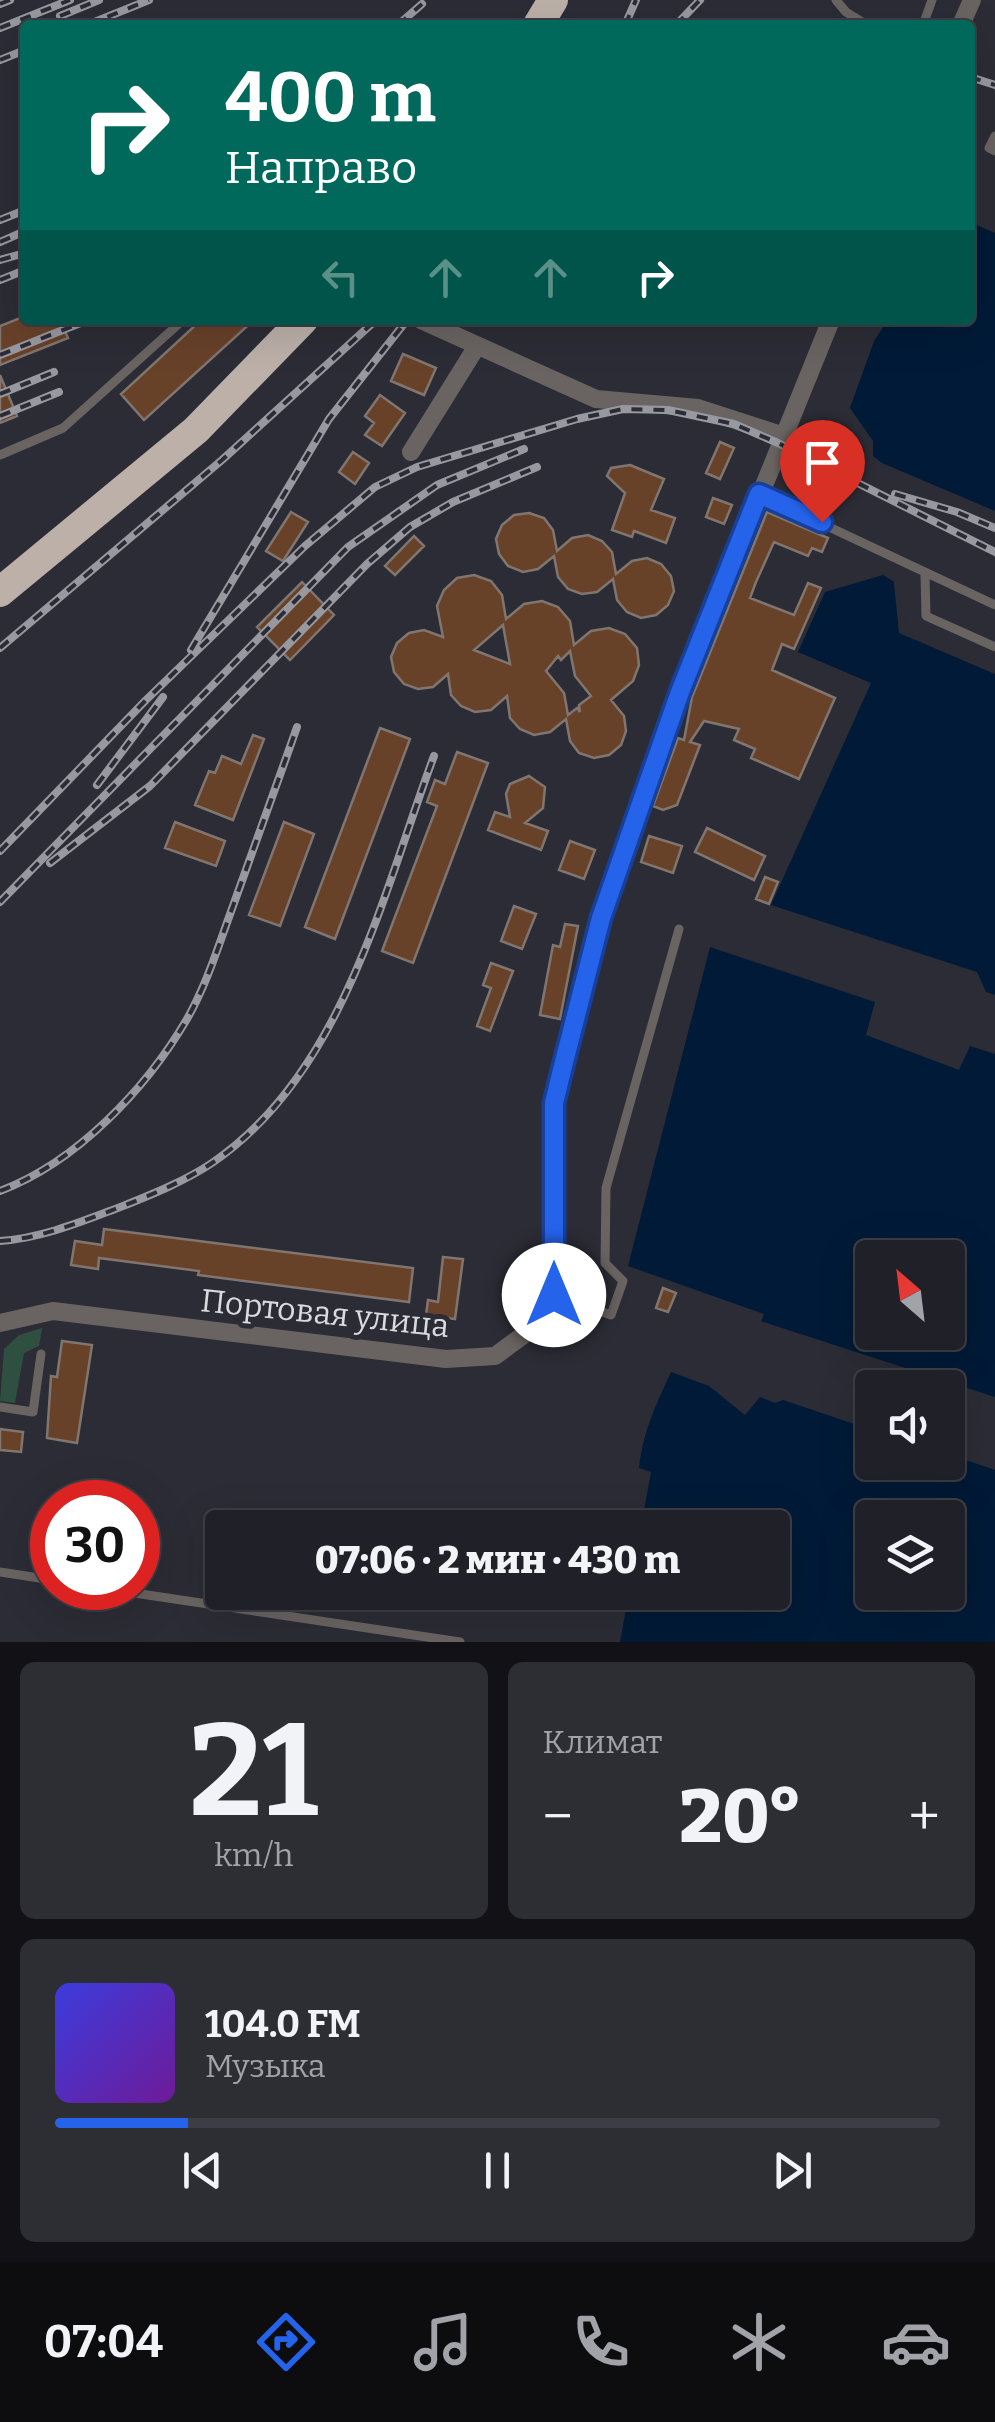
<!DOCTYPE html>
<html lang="ru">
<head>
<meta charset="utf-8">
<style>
  :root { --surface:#202128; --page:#2d2e34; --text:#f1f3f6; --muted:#a2a3a8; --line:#3d3e45; --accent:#2563eb }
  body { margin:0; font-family:Bitter,serif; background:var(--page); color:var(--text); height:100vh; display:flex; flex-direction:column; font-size:38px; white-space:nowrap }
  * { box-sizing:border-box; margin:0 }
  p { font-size:32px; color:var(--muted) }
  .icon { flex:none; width:55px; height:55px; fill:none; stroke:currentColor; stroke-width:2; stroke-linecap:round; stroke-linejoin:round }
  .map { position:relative; height:1642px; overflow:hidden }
  .panel { display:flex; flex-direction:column; gap:20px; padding:20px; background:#121216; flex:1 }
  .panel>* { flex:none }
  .guide { position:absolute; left:20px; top:20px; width:955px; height:305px; border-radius:10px; box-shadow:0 10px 40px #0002,0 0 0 2px var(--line); background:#00695c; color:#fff; overflow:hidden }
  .needle { width:65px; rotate:332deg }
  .tools { position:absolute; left:855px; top:1240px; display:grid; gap:20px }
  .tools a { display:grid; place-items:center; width:110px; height:110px; border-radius:10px; background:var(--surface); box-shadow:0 10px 40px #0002,0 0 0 2px var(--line); font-size:50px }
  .speed { position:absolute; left:30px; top:1480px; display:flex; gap:20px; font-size:50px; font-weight:700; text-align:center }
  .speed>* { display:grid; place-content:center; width:130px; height:130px; border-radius:50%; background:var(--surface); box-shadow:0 10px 40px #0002,0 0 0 2px var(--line); line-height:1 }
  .speed .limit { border:15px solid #d22; background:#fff; color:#111 }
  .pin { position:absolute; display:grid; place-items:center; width:85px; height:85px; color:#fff; margin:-102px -42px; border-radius:50% 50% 50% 0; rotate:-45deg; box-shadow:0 0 10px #0007 }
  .pin .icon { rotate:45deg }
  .me { position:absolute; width:110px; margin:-55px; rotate:0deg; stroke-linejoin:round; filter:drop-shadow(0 0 8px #0008) }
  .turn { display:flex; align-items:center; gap:35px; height:210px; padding:0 40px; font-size:45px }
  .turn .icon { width:130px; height:130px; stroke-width:2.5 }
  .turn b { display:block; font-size:70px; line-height:85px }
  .lanes { display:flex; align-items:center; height:95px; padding:0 40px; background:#0003; justify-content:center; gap:50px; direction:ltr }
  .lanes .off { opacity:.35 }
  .big { font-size:75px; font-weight:800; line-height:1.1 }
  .panel .widget { flex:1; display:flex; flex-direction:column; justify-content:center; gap:15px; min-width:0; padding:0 35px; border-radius:15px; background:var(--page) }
  .panel .dial { align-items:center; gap:0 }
  .dial b { font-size:130px; line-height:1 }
  .song { display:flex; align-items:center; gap:30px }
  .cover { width:120px; height:120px; border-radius:15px; background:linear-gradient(135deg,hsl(240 70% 55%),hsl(280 70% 35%)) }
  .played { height:10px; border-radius:5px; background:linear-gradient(90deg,var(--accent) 15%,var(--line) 15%) }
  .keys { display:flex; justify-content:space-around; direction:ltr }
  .heat { display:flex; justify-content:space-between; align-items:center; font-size:55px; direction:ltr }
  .panel .tiles { flex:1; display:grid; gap:20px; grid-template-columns:1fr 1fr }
  .widget:last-child { grid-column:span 2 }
  .trip { position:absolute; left:205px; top:1510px; width:585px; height:100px; border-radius:10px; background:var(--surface); box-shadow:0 10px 40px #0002,0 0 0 2px var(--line); font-weight:800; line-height:100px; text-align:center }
  .tabs { display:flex; height:160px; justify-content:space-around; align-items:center; background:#0d0d10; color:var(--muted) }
  .tabs .icon { width:70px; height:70px }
  .tabs .active { color:var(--accent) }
  .tabs b { font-size:45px; color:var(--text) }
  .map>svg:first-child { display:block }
  .green { fill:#2f4f41 }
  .water { fill:#001a37; fill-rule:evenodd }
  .pier { fill:#2b2c35 }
  .building { fill:#684129; stroke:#81756f; stroke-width:2.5; fill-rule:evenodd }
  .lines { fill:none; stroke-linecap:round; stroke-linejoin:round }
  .lane { stroke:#696461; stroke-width:9 }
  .street { stroke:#696461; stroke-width:18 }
  .highway { stroke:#bcb0a9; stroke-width:30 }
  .rail-casing { stroke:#9898a0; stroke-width:8 }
  .rail { stroke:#2b2c35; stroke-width:4; stroke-dasharray:11; stroke-linecap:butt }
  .route-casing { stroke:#184099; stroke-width:25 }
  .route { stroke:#2563eb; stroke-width:18 }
  .labels { text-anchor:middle; stroke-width:10; stroke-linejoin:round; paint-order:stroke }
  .street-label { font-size:32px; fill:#dadae1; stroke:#2b2c35 }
</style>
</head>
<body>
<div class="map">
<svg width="995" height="1642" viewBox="0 0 995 1642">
  <rect width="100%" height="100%" fill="#2b2c35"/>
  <path class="green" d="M42,1328L39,1346L24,1353L15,1403L0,1401L4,1349L19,1335Z"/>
  <path class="water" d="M970,222L995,233V511L882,463L873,456V441L850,408L874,341L888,320H970Z
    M883,575L896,583L899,633L995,674V995L986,992L977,972L771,905L871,683L798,652L825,592Z
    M710,947L875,1002L866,1035L959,1070L970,1046L995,1054V1398L759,1327L764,1314L628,1266ZM872,1258H948V1332H872Z
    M671,1372L709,1386L745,1415L760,1397L775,1403L783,1400L872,1430V1462H948V1454L995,1470V1642H620L629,1593L772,1592V1528L641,1527L651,1472L639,1468C643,1431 656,1405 671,1372ZM872,1518H948V1592H872Z"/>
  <path class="pier" d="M893,575L901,581L906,605L904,629L995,668V674L899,632Z
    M757,1320L995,1397V1403L870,1363L851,1370L757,1332Z"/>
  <path class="building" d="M25,316V320H60L68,338L0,365V326Z
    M201,320H254L144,420L121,394Z
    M403,354L436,368L424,395L391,381Z
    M0,375L17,416L0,423Z
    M380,395L405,413L382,446L365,435L374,423L365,416Z
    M720,442L734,448L720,479L706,473Z
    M353,452L369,463L355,484L339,472Z
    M630,465L664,479L651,510L675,518L666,543L634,531L632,537L612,530L625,493L607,476L611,468Z
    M713,498L732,505L724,524L706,517Z
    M291,512L308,522L283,561L266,551Z
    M767,512L828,538L822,552L812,548L808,556L774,542L756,582L750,598L794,615L808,583L821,588L794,649L782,644L772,670L835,698L799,779L751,758L755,749L734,740L739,729L704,721L690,742L700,745L677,805L663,810L653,806L678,738L684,740L692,697Z
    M529,513L544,518L553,530L557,551L572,538L588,535L602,541L612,552L616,574L632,561L647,558L661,564L671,576L674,591L668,605L656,615L641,618L627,612L617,600L613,579L597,592L582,594L568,589L558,577L554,556L538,569L523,572L508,566L499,554L496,539L502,525L514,515Z
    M414,536L424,546L395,575L385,566Z
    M474,575L491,581L502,595L506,619L524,604L542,601L558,607L570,621L574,645L591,631L609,628L625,634L637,648L639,665L633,681L611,700L624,716L626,731L621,745L609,755L594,758L579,753L570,741L566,719L550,732L534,735L520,729L510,718L507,696L491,710L475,712L461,706L451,695L448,674L433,687L418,689L404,684L394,672L391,657L397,643L409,633L424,630L443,637L437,606L444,590L457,578ZM503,625L510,664L474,650ZM570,651L575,676L591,696L579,705L580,712L577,708L568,715L564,693L546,671L558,656L561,660Z
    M302,582L334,615L290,660L257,627Z
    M380,728L410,739L335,939L305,927Z
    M253,735L264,739L233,820L195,805L209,771L215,773L222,756L241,764Z
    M457,752L488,763L413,963L382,951L437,806L427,802L435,780L445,784Z
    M529,776L545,787L543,808L525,823L548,831L541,850L488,830L495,812L510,817L506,794L510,784Z
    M175,822L225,841L216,866L165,848Z
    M284,822L314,834L280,926L249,915Z
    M707,828L765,856L754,880L695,852Z
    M649,836L682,846L673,873L641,862Z
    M570,841L595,850L584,879L559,870Z
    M765,877L778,882L769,904L756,899Z
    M514,906L536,914L522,949L501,941Z
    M565,924L578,926L560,1019L540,1015L553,945L560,947Z
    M491,963L513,971L490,1031L477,1026L491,988L483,985Z
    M104,1229L413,1268L409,1302L198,1275L199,1271L99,1258L98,1269L71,1265L75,1241L102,1245Z
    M443,1257L463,1259L455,1319L426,1315L428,1300L438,1302Z
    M583,1282L597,1287L593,1300L578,1295Z
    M663,1288L676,1293L668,1312L656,1308Z
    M62,1341L92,1345L77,1443L47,1438L51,1376L57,1377Z
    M0,1429L23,1432L21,1452L0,1450Z"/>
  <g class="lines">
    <path class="lane" d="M836,0L846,12L867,25
      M923,25L932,0
      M995,136L989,148L995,151
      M0,455L63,428L183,320
      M761,495L995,605
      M925,575L926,616L995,647
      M554,1295L611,1315L623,1281L605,1263L606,1188L679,929
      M0,1407L33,1412L41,1354
      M0,1572L52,1580
      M101,1588L460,1642"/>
    <path class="street" d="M961,25L972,0
      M421,320L596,399L698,408L781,435
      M411,452L477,346
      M0,1323L53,1311L446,1359L495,1356L529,1331L554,1295V1103L601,918L680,693L831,320"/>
    <path class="highway" d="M538,25L553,0
      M0,592L196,430L303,320"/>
    <g class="rail-casing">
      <path id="rail" d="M0,4L10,0
        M60,16L99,0
        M87,25L149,0
        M398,25L422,4
        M625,25L636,0
        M676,25L700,0
        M0,28L70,0
        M0,60L25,50
        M970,77L995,85
        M0,220L25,210
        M0,242L25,231
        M0,260L25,253
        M0,280L25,270
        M0,355L88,320
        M0,394L54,372
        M0,416L59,392
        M895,494L957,512L995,528
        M0,648L222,460L376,320
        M191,650L329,419L407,320
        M97,785L163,697
        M0,851L146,700L305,546L375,487L417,467L577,419L623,409L668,410L734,424L778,443L995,552
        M50,863L150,786L367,564L410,527L453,502L537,467
        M0,902L348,547L437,485L524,449
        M0,1191C77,1162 146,1089 187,1019C207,984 219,944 233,906C254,847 276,787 297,727
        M0,1241C43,1238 83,1221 123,1206C153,1194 185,1181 212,1163C343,1074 382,895 434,756"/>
    </g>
    <use href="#rail" class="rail"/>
  </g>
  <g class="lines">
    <g class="route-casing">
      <path id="route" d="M554,1295V1103L563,1066L601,918L680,692L759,494L822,522"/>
    </g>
    <use href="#route" class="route"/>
  </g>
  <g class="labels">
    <g class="street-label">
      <text transform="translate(325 1313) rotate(6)" y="11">Портовая улица</text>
    </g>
  </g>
</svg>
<div class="tools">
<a><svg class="needle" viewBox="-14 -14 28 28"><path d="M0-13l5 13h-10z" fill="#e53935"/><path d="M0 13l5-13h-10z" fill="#a2a3a8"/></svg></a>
<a><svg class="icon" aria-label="sound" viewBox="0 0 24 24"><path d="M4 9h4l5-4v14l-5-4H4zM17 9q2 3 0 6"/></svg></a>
<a><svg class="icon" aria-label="layers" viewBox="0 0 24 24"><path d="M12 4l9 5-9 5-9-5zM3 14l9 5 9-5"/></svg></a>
</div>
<div class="speed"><div class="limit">30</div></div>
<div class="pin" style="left:822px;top:522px;background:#d93025"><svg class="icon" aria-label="arrive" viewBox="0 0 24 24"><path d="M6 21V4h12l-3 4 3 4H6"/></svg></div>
<svg class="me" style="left:554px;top:1295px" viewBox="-20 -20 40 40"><circle r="19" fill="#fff"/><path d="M0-13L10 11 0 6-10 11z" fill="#2563eb"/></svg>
<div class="trip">07:06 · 2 мин · 430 m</div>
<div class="guide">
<div class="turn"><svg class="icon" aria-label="right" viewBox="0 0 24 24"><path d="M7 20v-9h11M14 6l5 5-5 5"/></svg><div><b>400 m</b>Направо</div></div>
<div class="lanes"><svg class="icon off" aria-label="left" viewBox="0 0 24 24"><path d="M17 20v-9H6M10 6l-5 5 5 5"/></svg><svg class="icon off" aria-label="ahead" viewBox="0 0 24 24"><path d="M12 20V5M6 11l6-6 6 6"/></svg><svg class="icon off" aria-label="ahead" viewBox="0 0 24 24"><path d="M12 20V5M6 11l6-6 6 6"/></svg><svg class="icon" aria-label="right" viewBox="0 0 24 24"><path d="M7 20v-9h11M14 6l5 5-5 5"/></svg></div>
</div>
</div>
<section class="panel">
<div class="tiles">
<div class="widget dial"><b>21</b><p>km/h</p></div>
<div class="widget"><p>Климат</p>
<div class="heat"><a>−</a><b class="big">20°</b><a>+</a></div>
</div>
<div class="widget">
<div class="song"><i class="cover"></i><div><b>104.0 FM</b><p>Музыка</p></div></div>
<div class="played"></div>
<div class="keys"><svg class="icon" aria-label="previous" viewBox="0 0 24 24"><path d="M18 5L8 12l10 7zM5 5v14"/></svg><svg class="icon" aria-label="pause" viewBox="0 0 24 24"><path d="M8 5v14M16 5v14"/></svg><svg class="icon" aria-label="next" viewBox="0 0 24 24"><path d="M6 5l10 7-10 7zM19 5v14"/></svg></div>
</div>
</div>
</section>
<nav class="tabs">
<b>07:04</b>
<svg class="icon active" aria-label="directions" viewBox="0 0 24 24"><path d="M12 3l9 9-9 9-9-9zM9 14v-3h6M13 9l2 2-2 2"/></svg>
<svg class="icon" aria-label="music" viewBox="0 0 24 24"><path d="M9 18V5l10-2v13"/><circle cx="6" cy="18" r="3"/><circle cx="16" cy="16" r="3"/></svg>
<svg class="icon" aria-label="phone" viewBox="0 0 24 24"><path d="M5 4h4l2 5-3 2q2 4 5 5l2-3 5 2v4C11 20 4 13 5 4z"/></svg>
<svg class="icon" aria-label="climate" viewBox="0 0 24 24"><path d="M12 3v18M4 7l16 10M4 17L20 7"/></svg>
<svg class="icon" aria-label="car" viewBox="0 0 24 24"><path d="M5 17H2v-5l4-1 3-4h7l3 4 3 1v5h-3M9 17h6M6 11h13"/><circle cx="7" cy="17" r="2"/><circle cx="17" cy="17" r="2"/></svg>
</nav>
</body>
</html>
